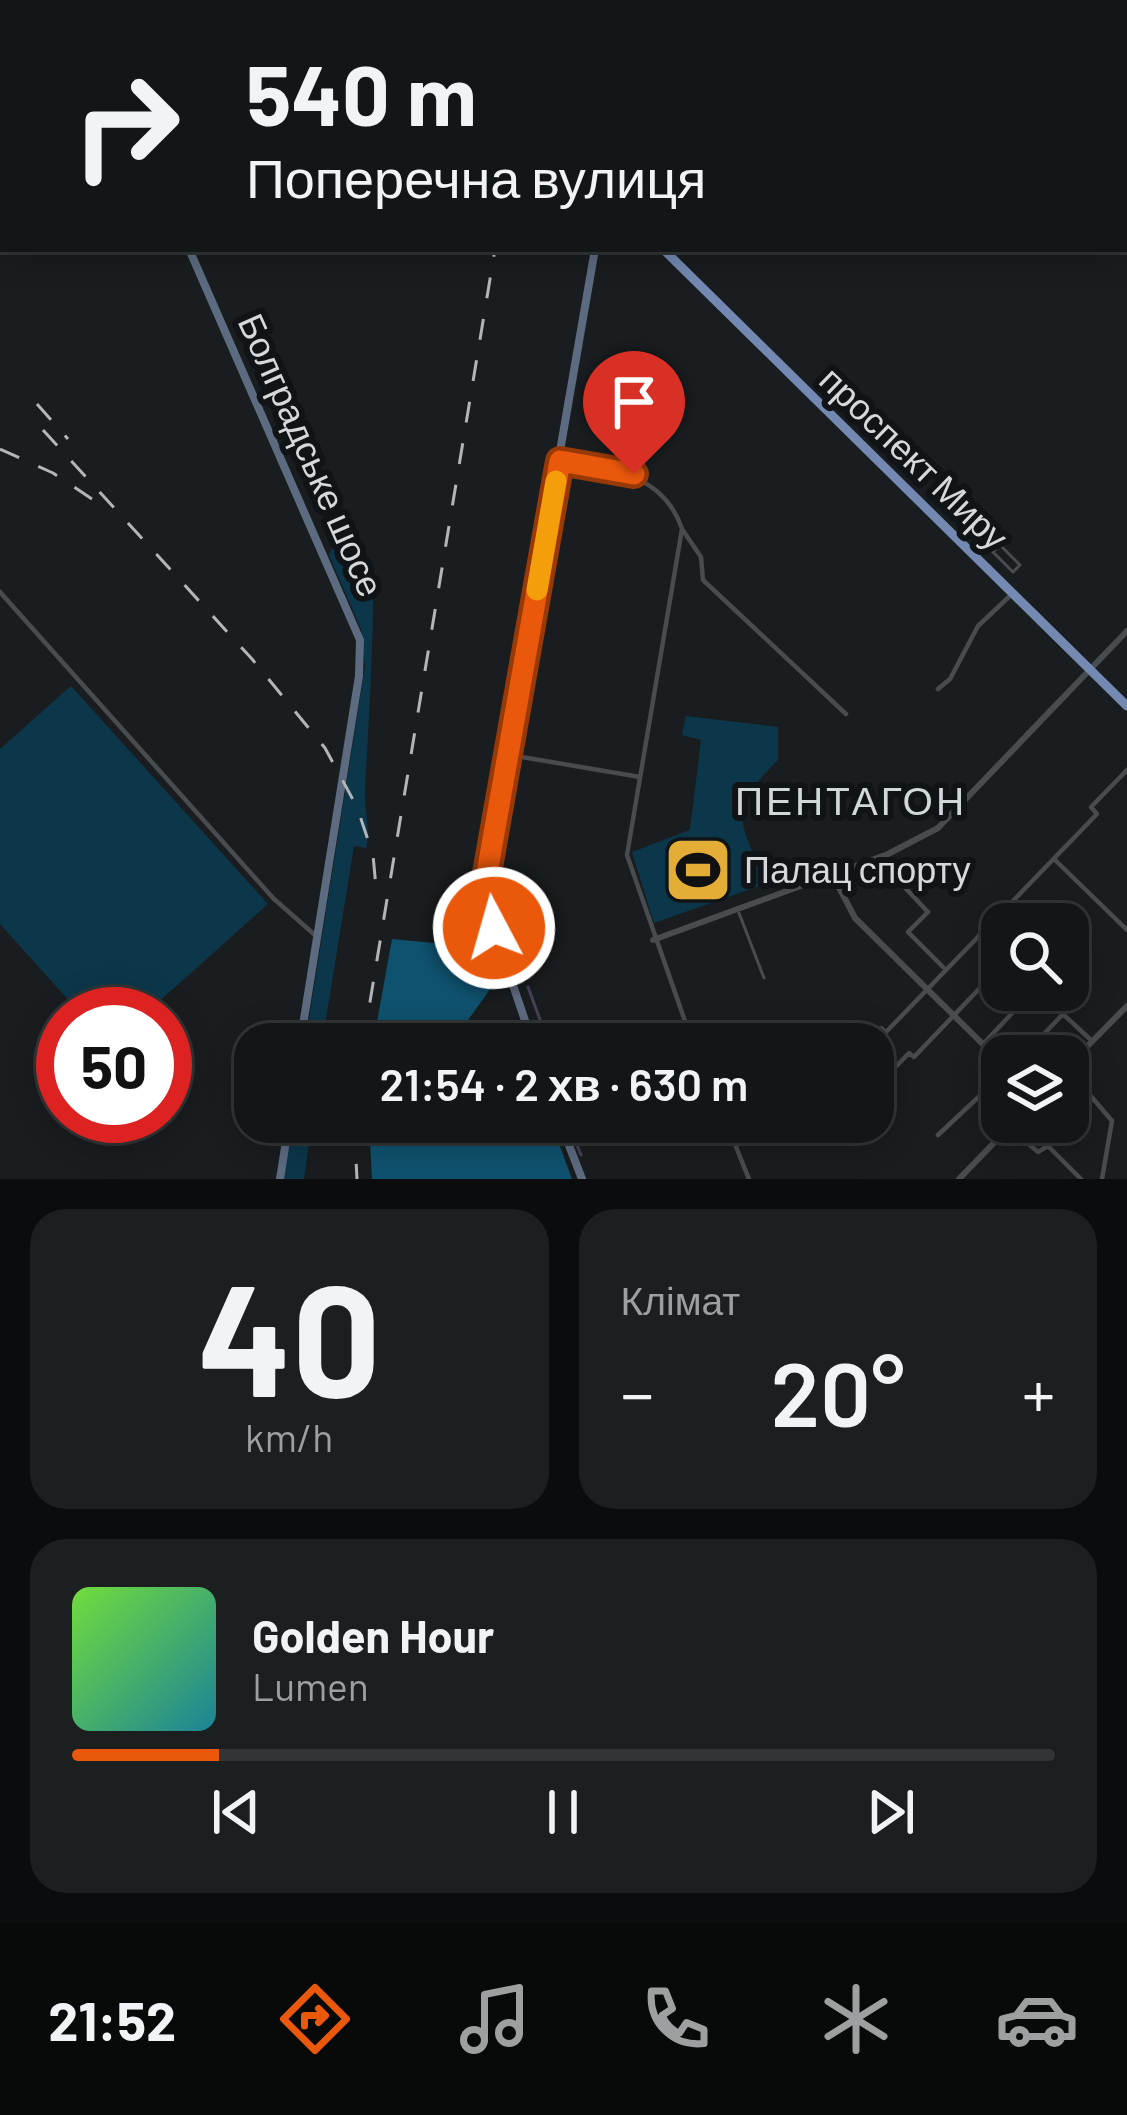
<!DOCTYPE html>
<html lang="uk">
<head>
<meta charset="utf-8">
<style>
  :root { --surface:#131617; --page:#1c1f20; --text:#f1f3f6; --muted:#9d9fa1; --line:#323536; --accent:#ea580c }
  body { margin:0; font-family:Barlow,sans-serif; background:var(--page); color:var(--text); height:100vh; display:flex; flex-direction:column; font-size:45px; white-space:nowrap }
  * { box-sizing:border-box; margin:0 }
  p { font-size:39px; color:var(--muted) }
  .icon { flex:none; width:66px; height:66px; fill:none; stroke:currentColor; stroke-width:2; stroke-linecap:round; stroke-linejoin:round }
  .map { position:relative; height:1179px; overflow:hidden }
  .panel { display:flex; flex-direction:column; gap:30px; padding:30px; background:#0a0c0d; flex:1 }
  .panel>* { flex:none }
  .top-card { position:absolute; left:0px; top:0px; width:1128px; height:252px; box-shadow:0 6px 30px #0003,0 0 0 3px var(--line); background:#131617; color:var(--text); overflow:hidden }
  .tools { position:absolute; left:981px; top:903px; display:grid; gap:24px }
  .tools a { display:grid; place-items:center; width:108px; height:108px; border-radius:24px; background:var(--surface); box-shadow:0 6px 30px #0003,0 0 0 3px var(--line); font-size:60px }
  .speed { position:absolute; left:36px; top:987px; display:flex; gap:24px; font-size:60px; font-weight:700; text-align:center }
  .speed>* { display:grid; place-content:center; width:156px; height:156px; border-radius:50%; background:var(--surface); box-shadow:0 6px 30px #0003,0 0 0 3px var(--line); line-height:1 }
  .speed .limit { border:18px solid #d22; background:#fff; color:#111 }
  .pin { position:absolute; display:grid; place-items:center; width:102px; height:102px; color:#fff; margin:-123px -51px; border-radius:50% 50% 50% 0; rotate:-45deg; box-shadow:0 0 12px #0007 }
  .pin .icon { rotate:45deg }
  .me { position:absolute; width:132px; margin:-66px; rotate:354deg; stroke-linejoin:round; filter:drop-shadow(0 0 9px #0008) }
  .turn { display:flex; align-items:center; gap:42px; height:252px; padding:0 48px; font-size:54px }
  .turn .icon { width:156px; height:156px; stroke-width:2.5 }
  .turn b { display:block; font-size:84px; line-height:102px }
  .big { font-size:90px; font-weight:600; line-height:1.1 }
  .panel .card { flex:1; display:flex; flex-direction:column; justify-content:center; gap:18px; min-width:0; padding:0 42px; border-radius:36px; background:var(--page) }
  .panel .dial { align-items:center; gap:0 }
  .dial b { font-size:156px; line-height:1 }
  .song { display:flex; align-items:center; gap:36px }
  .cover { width:144px; height:144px; border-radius:18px; background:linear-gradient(135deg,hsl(100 70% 55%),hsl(190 70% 35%)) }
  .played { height:12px; border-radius:6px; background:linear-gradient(90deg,var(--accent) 15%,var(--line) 15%) }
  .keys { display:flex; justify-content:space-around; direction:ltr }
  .heat { display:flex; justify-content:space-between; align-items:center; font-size:66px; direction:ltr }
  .panel .tiles { flex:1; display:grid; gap:30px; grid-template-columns:1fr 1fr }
  .card:last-child { grid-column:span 2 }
  .trip { position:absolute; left:234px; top:1023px; width:660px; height:120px; border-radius:36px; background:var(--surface); box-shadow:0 6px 30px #0003,0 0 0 3px var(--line); font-weight:600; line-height:120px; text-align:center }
  .tabs { display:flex; height:192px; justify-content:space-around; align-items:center; background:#080909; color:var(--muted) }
  .tabs .icon { width:84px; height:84px }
  .tabs .selected { color:var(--accent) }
  .tabs b { font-size:54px; color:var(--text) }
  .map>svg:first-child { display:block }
  .green { fill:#0c374a }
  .forest { fill:#0f526f }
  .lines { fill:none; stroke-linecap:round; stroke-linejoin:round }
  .stream { stroke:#464157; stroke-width:3 }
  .pedestrian { stroke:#484c4f; stroke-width:3 }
  .minor { stroke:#484c4f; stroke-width:4.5 }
  .tertiary { stroke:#484c4f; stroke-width:6 }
  .secondary { stroke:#5d6b80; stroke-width:8 }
  .primary { stroke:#7389b1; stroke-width:9 }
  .rail { stroke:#b3b6b8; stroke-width:3; stroke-dasharray:21 21; stroke-linecap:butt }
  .route-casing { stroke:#983908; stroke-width:30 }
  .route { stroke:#ea580c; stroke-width:21 }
  .slow { stroke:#f59e0b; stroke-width:21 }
  .labels { text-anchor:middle; stroke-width:12; stroke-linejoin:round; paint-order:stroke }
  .street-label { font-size:36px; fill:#d6d9db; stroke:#101416 }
  .poi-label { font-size:36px; fill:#d6d9db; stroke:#101416; text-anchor:start }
  .neighbourhood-label { font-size:39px; letter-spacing:3px; fill:#d2d7da; stroke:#101416 }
</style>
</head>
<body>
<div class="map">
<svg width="1127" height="1179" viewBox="0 0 1127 1179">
  <rect width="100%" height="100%" fill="#191d1f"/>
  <path class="green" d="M350,531L366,564L373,562C374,639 369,714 365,791C364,810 371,829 366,848L354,846L322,1044H305L365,667L361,629L329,555L336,540Z
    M71,686L268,904L145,1014H81L0,924V749Z
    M686,716L778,727V760C724,813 741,818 765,884L654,923L632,852L690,830L701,740L682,735Z
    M292,1122H312L304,1179H283Z"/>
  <path class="forest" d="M392,939L444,944L480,940L493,985L451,1044H373Z
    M369,1122H551L572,1179H372Z"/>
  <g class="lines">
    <path class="stream" d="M495,860L494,889L514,947
      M515,951L525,977
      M528,987L549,1044
      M568,1122L581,1155"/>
    <path class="pedestrian" d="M1000,545L1020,565L1013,572L993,552Z
      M739,913L764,978"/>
    <path class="minor" d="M171,0L172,3
      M239,0L241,3
      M1001,0L1045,3
      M977,3L978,0
      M1066,3V0
      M1121,3L1122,0
      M1125,123H1127
      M560,461C610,468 664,474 682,529L627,855L693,1044
      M682,529L701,557L703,580L846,714
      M0,592L273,898L316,936
      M938,689L950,679L978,626L1013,593
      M510,755L640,777
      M1054,859L1127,930
      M895,877L928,912L908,932L943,967
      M979,935L1002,957
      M1037,990L1092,1041
      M866,1044L881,1028L886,1032L1097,814L1091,807L1127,770
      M983,1044L1034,990
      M1023,1056L1063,1014
      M1068,1069L1112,1121L1102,1179
      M881,1082L909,1053L914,1057L1002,965
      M726,1122L749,1179
      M1010,1128L1038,1152L1048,1146L1081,1179
      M938,1135L1002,1075"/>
    <path class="tertiary" d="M832,874L855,918L1002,1063
      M653,940L888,854L938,828L1127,631
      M1068,1066L1127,1006
      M959,1179L1014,1122"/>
    <path class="secondary" d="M75,0L76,3
      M610,3L611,0
      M1125,191H1127
      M189,249L360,640L359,676L300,1044
      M533,1044L488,912L487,873L595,249
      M560,1122L582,1179
      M280,1179L289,1122"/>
    <path class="primary" d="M663,249L1127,706"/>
    <path class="rail" d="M533,3V0
      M37,404L68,439
      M43,430L252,659L325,748L357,807L373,855L377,898
      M0,449L53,473L95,501
      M363,1044L495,249
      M354,1122L357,1179"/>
  </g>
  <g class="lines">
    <g class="route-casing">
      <path id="route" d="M494,928L486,900L487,873L560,461L634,474"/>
    </g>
    <use href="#route" class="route"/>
    <path class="slow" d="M537,590L556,481"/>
  </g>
  <defs>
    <g id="stadium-square" transform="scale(3.45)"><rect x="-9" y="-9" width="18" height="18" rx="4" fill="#e4ad35" stroke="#101416"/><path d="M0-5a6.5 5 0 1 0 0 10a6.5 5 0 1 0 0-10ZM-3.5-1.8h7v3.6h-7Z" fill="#111"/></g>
  </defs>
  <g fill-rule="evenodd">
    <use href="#stadium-square" x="698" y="870"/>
  </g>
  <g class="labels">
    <g class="street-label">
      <text transform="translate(311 455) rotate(66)" y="13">Болградське шосе</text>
      <text transform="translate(914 458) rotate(44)" y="13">проспект Миру</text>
    </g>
    <g class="poi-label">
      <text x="744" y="883">Палац спорту</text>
    </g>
    <g class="neighbourhood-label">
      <text x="851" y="815">ПЕНТАГОН</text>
    </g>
  </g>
</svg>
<div class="tools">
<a><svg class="icon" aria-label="search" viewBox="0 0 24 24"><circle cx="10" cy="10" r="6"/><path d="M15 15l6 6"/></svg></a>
<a><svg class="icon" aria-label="layers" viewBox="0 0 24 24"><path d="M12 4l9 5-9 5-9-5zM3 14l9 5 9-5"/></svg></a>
</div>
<div class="speed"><div class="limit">50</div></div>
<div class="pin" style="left:634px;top:474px;background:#d93025"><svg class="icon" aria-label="arrive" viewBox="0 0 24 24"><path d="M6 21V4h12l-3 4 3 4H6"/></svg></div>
<svg class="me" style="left:494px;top:928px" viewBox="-20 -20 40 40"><circle r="17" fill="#ea580c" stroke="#fff" stroke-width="3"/><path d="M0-11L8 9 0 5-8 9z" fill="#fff"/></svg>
<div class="trip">21:54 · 2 хв · 630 m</div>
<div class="top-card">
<div class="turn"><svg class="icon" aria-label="right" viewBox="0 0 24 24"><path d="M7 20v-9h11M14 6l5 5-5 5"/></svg><div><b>540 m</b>Поперечна вулиця</div></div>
</div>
</div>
<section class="panel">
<div class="tiles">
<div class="card dial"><b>40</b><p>km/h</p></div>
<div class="card"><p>Клімат</p>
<div class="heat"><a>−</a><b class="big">20°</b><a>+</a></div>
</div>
<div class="card">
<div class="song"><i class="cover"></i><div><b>Golden Hour</b><p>Lumen</p></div></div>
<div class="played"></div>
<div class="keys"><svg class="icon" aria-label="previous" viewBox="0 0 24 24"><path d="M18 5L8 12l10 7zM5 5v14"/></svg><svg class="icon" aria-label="pause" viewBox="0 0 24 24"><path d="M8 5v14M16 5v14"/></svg><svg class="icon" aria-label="next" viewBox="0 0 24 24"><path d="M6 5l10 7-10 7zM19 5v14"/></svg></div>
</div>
</div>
</section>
<nav class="tabs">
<b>21:52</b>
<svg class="icon selected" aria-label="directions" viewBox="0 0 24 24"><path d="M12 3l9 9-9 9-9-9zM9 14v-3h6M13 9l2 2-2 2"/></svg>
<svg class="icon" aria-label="music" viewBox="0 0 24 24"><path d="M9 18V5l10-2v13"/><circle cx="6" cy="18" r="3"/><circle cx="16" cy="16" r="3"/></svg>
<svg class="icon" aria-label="phone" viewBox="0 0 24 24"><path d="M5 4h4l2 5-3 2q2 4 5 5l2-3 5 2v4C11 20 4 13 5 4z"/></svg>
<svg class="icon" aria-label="climate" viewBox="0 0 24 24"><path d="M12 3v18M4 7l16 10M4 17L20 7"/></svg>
<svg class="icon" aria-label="car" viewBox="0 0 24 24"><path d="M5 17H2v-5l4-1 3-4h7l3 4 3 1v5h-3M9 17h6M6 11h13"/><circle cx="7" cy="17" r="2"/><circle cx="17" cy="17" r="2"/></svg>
</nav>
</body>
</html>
